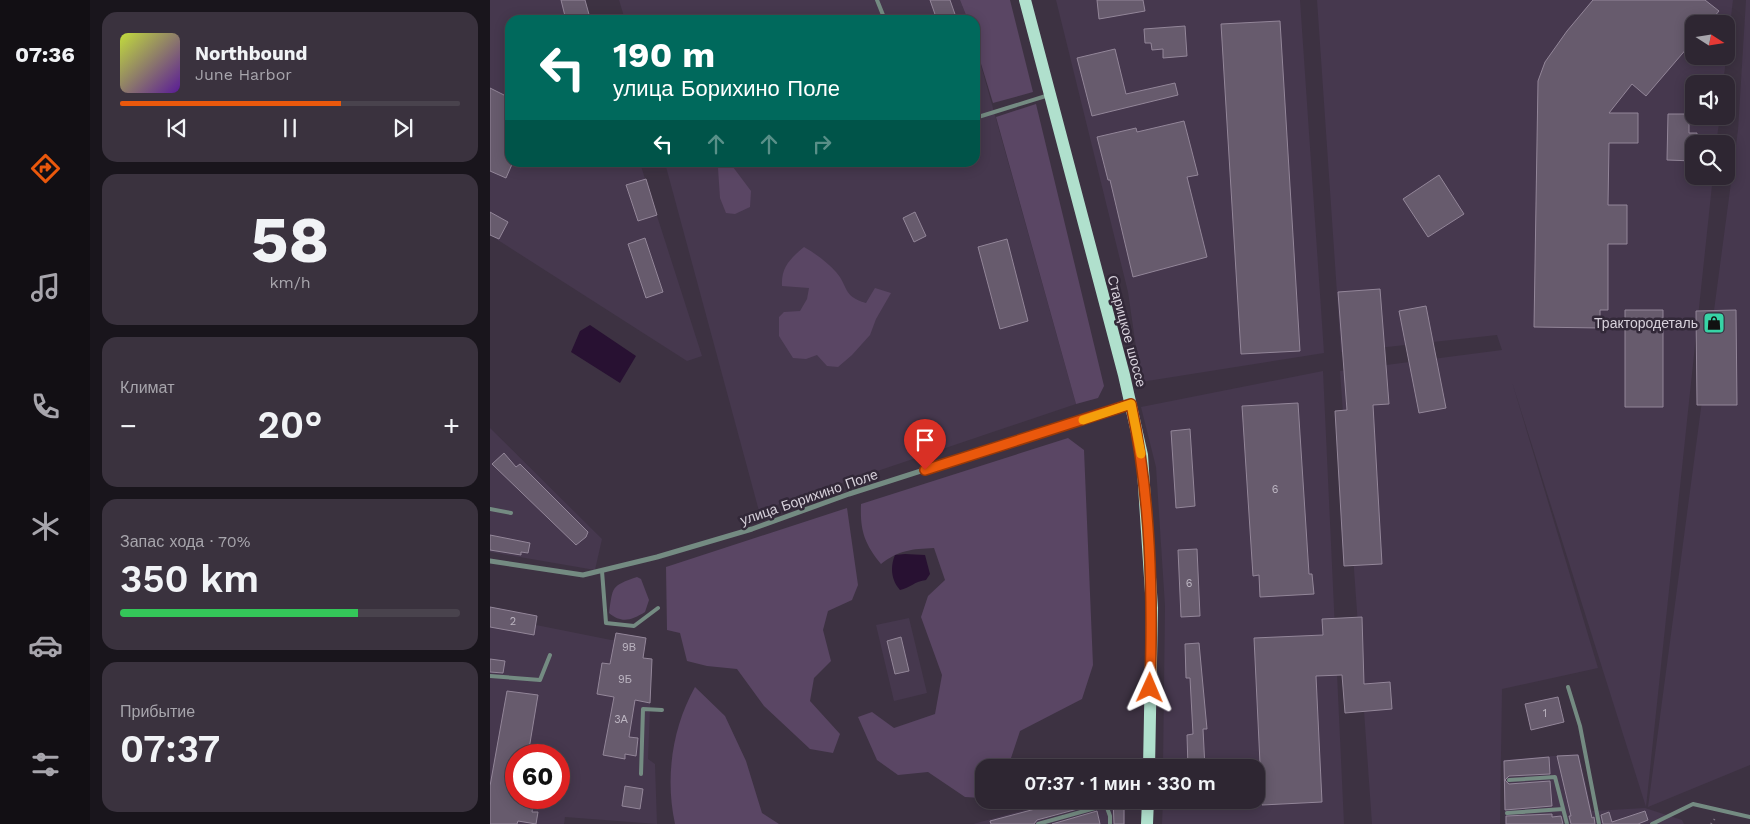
<!DOCTYPE html>
<html lang="ru">
<head>
<meta charset="utf-8">
<style>
  :root { --surface:#2e2632; --page:#3a323e; --text:#f1f3f6; --muted:#a7a5ac; --line:#49434d; --accent:#ea580c }
  body { margin:0; font-family:"Work Sans",sans-serif; background:var(--page); color:var(--text); height:100vh; display:flex; flex-direction:column; font-size:19px; white-space:nowrap }
  * { box-sizing:border-box; margin:0 }
  p { font-size:16px; color:var(--muted) }
  .icon { flex:none; width:28px; height:28px; fill:none; stroke:currentColor; stroke-width:2; stroke-linecap:round; stroke-linejoin:round }
  .map { position:relative; flex:1; overflow:hidden }
  .panel { display:flex; flex-direction:column; gap:12px; padding:12px; background:#19151c; width:400px }
  .panel>* { flex:none }
  .hud { position:absolute; left:15px; top:15px; width:475px; height:152px; border-radius:15px; box-shadow:0 2px 12px #0003,0 0 0 1px var(--line); background:#00695c; color:#fff; overflow:hidden }
  .needle { width:32px; rotate:102deg }
  .controls { position:absolute; left:1195px; top:15px; display:grid; gap:10px }
  .controls a { display:grid; place-items:center; width:50px; height:50px; border-radius:10px; background:var(--surface); box-shadow:0 2px 12px #0003,0 0 0 1px var(--line); font-size:25px }
  .speed { position:absolute; left:15px; top:744px; display:flex; gap:10px; font-size:25px; font-weight:700; text-align:center }
  .speed>* { display:grid; place-content:center; width:65px; height:65px; border-radius:50%; background:var(--surface); box-shadow:0 2px 12px #0003,0 0 0 1px var(--line); line-height:1 }
  .speed .limit { border:8px solid #d22; background:#fff; color:#111 }
  .pin { position:absolute; display:grid; place-items:center; width:42px; height:42px; color:#fff; margin:-51px -21px; border-radius:50% 50% 50% 0; rotate:-45deg; box-shadow:0 0 5px #0007 }
  .pin .icon { rotate:45deg }
  .me { position:absolute; width:55px; margin:-28px; rotate:1deg; stroke-linejoin:round; filter:drop-shadow(0 0 4px #0008) }
  .turn { display:flex; align-items:center; gap:18px; height:105px; padding:0 25px; font-size:22px }
  .turn .icon { width:65px; height:65px; stroke-width:2.5 }
  .turn b { display:block; font-size:35px; line-height:42px }
  .lanes { display:flex; align-items:center; height:48px; padding:0 25px; background:#0003; justify-content:center; gap:25px; direction:ltr }
  .lanes .off { opacity:.35 }
  .big { font-size:38px; font-weight:600; line-height:1.1 }
  .panel .tile { flex:1; display:flex; flex-direction:column; justify-content:center; gap:8px; min-width:0; padding:0 18px; border-radius:15px; background:var(--page) }
  .panel .dial { align-items:center; gap:0 }
  .dial b { font-size:65px; line-height:1 }
  .song { display:flex; align-items:center; gap:15px }
  .cover { width:60px; height:60px; border-radius:8px; background:linear-gradient(135deg,hsl(70 70% 55%),hsl(270 70% 35%)) }
  .played { height:5px; border-radius:2px; background:linear-gradient(90deg,var(--accent) 65%,var(--line) 65%) }
  .keys { display:flex; justify-content:space-around; direction:ltr }
  .heat { display:flex; justify-content:space-between; align-items:center; font-size:28px; direction:ltr }
  .charge { height:8px; border-radius:4px; background:linear-gradient(90deg,#34c759 70%,var(--line) 0) }
  .trip { position:absolute; left:485px; top:759px; width:290px; height:50px; border-radius:15px; background:var(--surface); box-shadow:0 2px 12px #0003,0 0 0 1px var(--line); font-weight:600; line-height:50px; text-align:center }
  main { display:flex; flex:1; min-height:0 }
  .tab-bar { display:flex; flex-direction:column; width:90px; justify-content:space-around; align-items:center; background:#120f14; color:var(--muted) }
  .tab-bar .icon { width:35px; height:35px }
  .tab-bar .current { color:var(--accent) }
  .tab-bar b { font-size:22px; color:var(--text) }
  .map>svg:first-child { display:block }
  .built { fill:#46384e; fill-rule:evenodd }
  .green { fill:#5a4664 }
  .water { fill:#281132 }
  .building { fill:#675b6d; stroke:#938699 }
  .lines { fill:none; stroke-linecap:round; stroke-linejoin:round }
  .path { stroke:#837b88; stroke-width:2; stroke-dasharray:1 4; stroke-linecap:butt }
  .service { stroke:#748b82; stroke-width:4 }
  .minor { stroke:#748b82; stroke-width:5 }
  .primary { stroke:#b0e0cd; stroke-width:12 }
  .route-casing { stroke:#983908; stroke-width:12 }
  .route { stroke:#ea580c; stroke-width:9 }
  .slow { stroke:#f59e0b; stroke-width:9 }
  .labels { text-anchor:middle; stroke-width:5; stroke-linejoin:round; paint-order:stroke }
  .number-label { font-size:11px; fill:#bbb4c0 }
  .poi-label { font-size:14px; fill:#d7d1db; stroke:#322838; text-anchor:end }
  .street-label { font-size:14px; fill:#d7d1db; stroke:#322838 }
</style>
</head>
<body>
<main>
<nav class="tab-bar">
<b>07:36</b>
<svg class="icon current" aria-label="directions" viewBox="0 0 24 24"><path d="M12 3l9 9-9 9-9-9zM9 14v-3h6M13 9l2 2-2 2"/></svg>
<svg class="icon" aria-label="music" viewBox="0 0 24 24"><path d="M9 18V5l10-2v13"/><circle cx="6" cy="18" r="3"/><circle cx="16" cy="16" r="3"/></svg>
<svg class="icon" aria-label="phone" viewBox="0 0 24 24"><path d="M5 4h4l2 5-3 2q2 4 5 5l2-3 5 2v4C11 20 4 13 5 4z"/></svg>
<svg class="icon" aria-label="climate" viewBox="0 0 24 24"><path d="M12 3v18M4 7l16 10M4 17L20 7"/></svg>
<svg class="icon" aria-label="car" viewBox="0 0 24 24"><path d="M5 17H2v-5l4-1 3-4h7l3 4 3 1v5h-3M9 17h6M6 11h13"/><circle cx="7" cy="17" r="2"/><circle cx="17" cy="17" r="2"/></svg>
<svg class="icon" aria-label="filters" viewBox="0 0 24 24"><path d="M4 7h16M4 17h16"/><circle cx="9" cy="7" r="2"/><circle cx="15" cy="17" r="2"/></svg>
</nav>
<section class="panel">
<div class="tile">
<div class="song"><i class="cover"></i><div><b>Northbound</b><p>June Harbor</p></div></div>
<div class="played"></div>
<div class="keys"><svg class="icon" aria-label="previous" viewBox="0 0 24 24"><path d="M18 5L8 12l10 7zM5 5v14"/></svg><svg class="icon" aria-label="pause" viewBox="0 0 24 24"><path d="M8 5v14M16 5v14"/></svg><svg class="icon" aria-label="next" viewBox="0 0 24 24"><path d="M6 5l10 7-10 7zM19 5v14"/></svg></div>
</div>
<div class="tile dial"><b>58</b><p>km/h</p></div>
<div class="tile"><p>Климат</p>
<div class="heat"><a>−</a><b class="big">20°</b><a>+</a></div>
</div>
<div class="tile"><p>Запас хода · 70%</p><b class="big">350 km</b><div class="charge"></div></div>
<div class="tile"><p>Прибытие</p><b class="big">07:37</b></div>
</section>
<div class="map">
<svg width="1260" height="824" viewBox="0 0 1260 824">
  <rect width="100%" height="100%" fill="#3d3242"/>
  <path class="built" d="M0,0H95L100,20H20V162L150,163L212,356L197,361L0,235Z
    M129,0H470L478,20H135Z
    M566,0H810L834,353L651,382L638,292Z
    M827,0H1243L1233,84H1204V116H1230L1226,144H1204V176H1223L1156,807L1022,382L1108,668L1012,689L1010,824H882L850,371L1012,350L1007,335L851,352ZM1204,24H1236V56H1204Z
    M1256,0H1260V765L1158,807L1248,130Z
    M485,44L586,404L269,511L175,163L485,162Z
    M833,371L854,824H672L673,800H766V768L673,767L675,606L666,467L651,407Z
    M0,428L112,539L105,570L0,552Z
    M0,607L47,616L46,625L121,640H124L126,633L156,638L153,658L162,659L158,759L165,764L167,824L75,817L74,824H0ZM26,755H69V798H26Z
    M419,618L437,693L404,701L386,625Z
    M1089,754L1102,811L1155,808L1192,820L1194,824H1015L1013,760Z
    M572,800H635V824H483Z"/>
  <path class="green" d="M470,0H520L543,92L503,103L485,44V20H478Z
    M546,104L614,386L608,398L586,404L506,117Z
    M240,163L261,191L260,207L245,214L236,213L230,198L228,168Z
    M314,247C326,254 337,262 346,272C359,287 352,296 376,303L385,288L401,293L386,319L380,335L362,355L348,367L337,366L327,355L316,359L303,358L289,336V317L294,312L310,311L317,299L319,288L292,286C291,267 300,259 314,247Z
    M578,438L594,450L603,665L592,699L530,731L518,767L494,768V796L491,798L475,797L438,772L408,775L387,760L368,717L382,712L404,728L445,714L452,675L431,617L438,596L455,580L444,548C422,549 409,550 391,564C374,543 370,530 371,504Z
    M357,508L368,585L362,600L338,611L333,630L341,661L324,678L320,701L350,734L343,753L320,749L274,706L247,669L217,666L197,661L190,633L177,630L176,567Z
    M147,577L151,579L159,600L155,612C142,620 132,624 119,613C123,586 121,586 147,577Z
    M205,687L235,716L256,761L272,813L289,824H185C175,778 182,728 205,687Z"/>
  <path class="water" d="M100,325L146,356L130,383L81,352L90,331Z
    M415,554L435,555L440,574L436,580C425,581 420,588 410,590C401,580 400,567 405,555Z"/>
  <path class="building" d="M71,0H95L100,18L76,20Z
    M440,0H460L467,20H447Z
    M607,0H653L655,11L609,19Z
    M1103,0H1215L1229,11L1218,24H1204V40L1156,96L1142,84L1119,113H1148V143H1119L1118,205H1137V244H1118V310H1110V328L1044,327L1048,81L1055,62L1077,31Z
    M790,21L810,351L751,354L731,24Z
    M695,26L697,56L673,58V49L662,50L661,43H655L654,29Z
    M625,49L636,94L685,83L688,95L602,116L587,58Z
    M0,88L20,98V162H23L16,178L0,171Z
    M1178,114H1199V133H1207V144H1204V161L1177,160Z
    M694,121L708,175L697,177L717,257L643,277L620,180H618L607,137L646,128L647,132Z
    M949,175L974,214L938,237L913,199Z
    M156,179L167,215L148,221L136,185Z
    M0,212L18,222L9,239L0,235Z
    M425,212L436,236L424,242L413,218Z
    M155,238L173,292L156,298L138,244Z
    M517,239L538,321L510,329L488,247Z
    M890,289L899,404L883,405L892,564L854,566L845,411L857,410L848,292Z
    M936,306L956,408L929,413L909,311Z
    M1135,310H1173V407H1135Z
    M1246,310L1247,405H1207L1206,311Z
    M808,403L819,574H822L824,594L770,597L769,575L763,576L752,406Z
    M700,429L705,506L686,508L681,431Z
    M14,453L26,467L30,464L98,532L96,537L86,545L2,464Z
    M0,535L40,543L38,553L31,552V555L0,550Z
    M707,549L710,616L691,617L688,550Z
    M0,607L47,616L44,635L0,627Z
    M872,617L874,684L900,682L902,709L855,713L852,675L826,676L832,802L772,805L764,638L833,635L832,619Z
    M126,633L156,638L153,658L162,659L160,703L145,700L139,737L148,738L146,756L135,754V759L113,755L124,697L107,694L112,663L120,664Z
    M411,637L419,671L405,674L397,641Z
    M709,643L717,729H713L715,768H698L697,735L703,734L700,678H696L695,644Z
    M0,659L15,661L13,673L0,672Z
    M17,691L48,695L38,755H26V798H44L42,812H48L46,824L28,821L27,824H0V786Z
    M1068,697L1074,722L1041,730L1035,704Z
    M1088,755L1102,818L1104,817L1105,824H1081L1079,816H1081L1067,756Z
    M1059,757L1060,774L1019,776L1015,780L1019,784L1060,781L1062,806L1015,810L1014,761Z
    M135,786L153,789L150,809L132,806Z
    M579,800H605L606,804L547,820L544,824H501L500,821Z
    M623,800H634V824H624Z
    M607,811L610,824H562Z
    M1155,811L1158,820L1148,824H1113L1111,815L1119,812L1122,822Z
    M1062,814V817L1071,816L1073,824H1016V816Z"/>
  <g class="lines">
    <path class="path" d="M1221,824L1227,816"/>
    <path class="service" d="M387,0L395,20
      M485,118L559,95
      M0,509L21,513
      M112,571L116,623L144,626L168,608
      M0,676L50,680L60,655
      M1078,687L1090,726L1109,824
      M151,774L153,709L172,710
      M1019,780L1065,777L1077,824
      M1017,813L1073,809
      M548,824L616,805L620,816V824
      M1162,824L1203,804L1260,817"/>
    <path class="minor" d="M0,561L93,575L167,557L262,529L359,494L640,404"/>
    <path class="primary" d="M535,0L634,375L652,455L662,608L659,768
      M657,824L658,800"/>
  </g>
  <g class="lines">
    <g class="route-casing">
      <path id="route" d="M435,470L641,404C661,498 663,593 660,688"/>
    </g>
    <use href="#route" class="route"/>
    <path class="slow" d="M593,420L641,404L651,454"/>
  </g>
  <defs>
    <g id="shop-square" transform="scale(1.125)"><rect x="-9" y="-9" width="18" height="18" rx="4" fill="#37d4a6" stroke="#322838"/><path d="M-5-2.5h2.3a2.7 3.5 0 0 1 5.4 0H5L5.5 6h-11ZM-1.5-2.5h3a1.5 2.3 0 0 0-3 0Z" fill="#111"/></g>
  </defs>
  <g fill-rule="evenodd">
    <use href="#shop-square" x="1224" y="323"/>
  </g>
  <g class="labels">
    <g class="number-label">
      <text x="785" y="493">6</text>
      <text x="699" y="587">6</text>
      <text x="23" y="625">2</text>
      <text x="139" y="651">9В</text>
      <text x="135" y="683">9Б</text>
      <text x="1055" y="717">1</text>
      <text x="131" y="723">3А</text>
    </g>
    <g class="poi-label">
      <text x="1208" y="328">Трактородеталь</text>
    </g>
    <g class="street-label">
      <text transform="translate(637 331) rotate(75)" y="5">Старицкое шоссе</text>
      <text transform="translate(319 497) rotate(-19)" y="5">улица Борихино Поле</text>
    </g>
  </g>
</svg>
<div class="controls">
<a><svg class="needle" viewBox="-14 -14 28 28"><path d="M0-13l5 13h-10z" fill="#e53935"/><path d="M0 13l5-13h-10z" fill="#a7a5ac"/></svg></a>
<a><svg class="icon" aria-label="sound" viewBox="0 0 24 24"><path d="M4 9h4l5-4v14l-5-4H4zM17 9q2 3 0 6"/></svg></a>
<a><svg class="icon" aria-label="search" viewBox="0 0 24 24"><circle cx="10" cy="10" r="6"/><path d="M15 15l6 6"/></svg></a>
</div>
<div class="speed"><div class="limit">60</div></div>
<div class="pin" style="left:435px;top:470px;background:#d93025"><svg class="icon" aria-label="arrive" viewBox="0 0 24 24"><path d="M6 21V4h12l-3 4 3 4H6"/></svg></div>
<svg class="me" style="left:660px;top:688px" viewBox="-20 -20 40 40"><path d="M0-17L14 15 0 8-14 15z" fill="#ea580c" stroke="#fff" stroke-width="4"/></svg>
<div class="trip">07:37 · 1 мин · 330 m</div>
<div class="hud">
<div class="turn"><svg class="icon" aria-label="left" viewBox="0 0 24 24"><path d="M17 20v-9H6M10 6l-5 5 5 5"/></svg><div><b>190 m</b>улица Борихино Поле</div></div>
<div class="lanes"><svg class="icon" aria-label="left" viewBox="0 0 24 24"><path d="M17 20v-9H6M10 6l-5 5 5 5"/></svg><svg class="icon off" aria-label="ahead" viewBox="0 0 24 24"><path d="M12 20V5M6 11l6-6 6 6"/></svg><svg class="icon off" aria-label="ahead" viewBox="0 0 24 24"><path d="M12 20V5M6 11l6-6 6 6"/></svg><svg class="icon off" aria-label="right" viewBox="0 0 24 24"><path d="M7 20v-9h11M14 6l5 5-5 5"/></svg></div>
</div>
</div>
</main>
</body>
</html>
